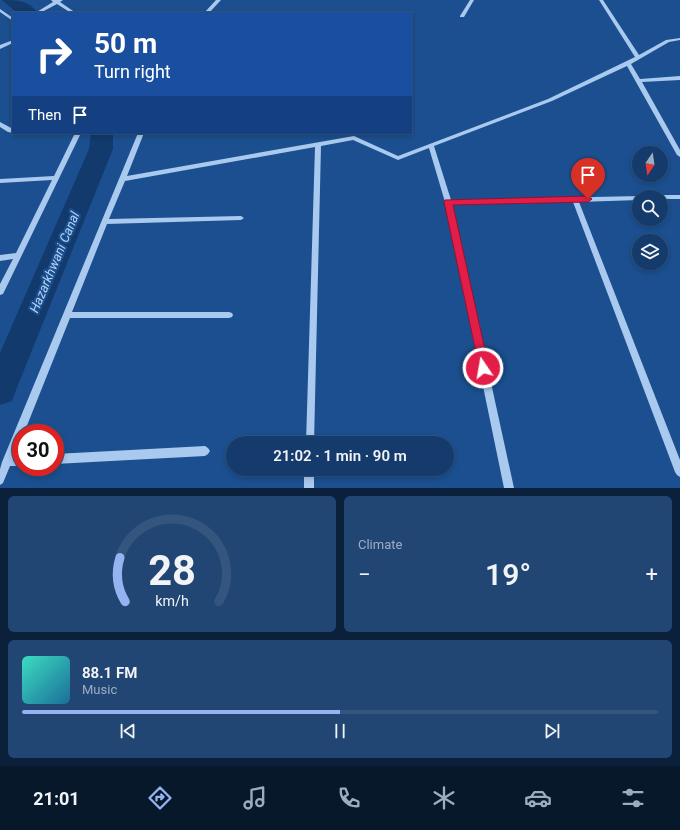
<!DOCTYPE html>
<html lang="en">
<head>
<meta charset="utf-8">
<style>
  :root { --surface:#143b6b; --page:#214673; --text:#f1f3f6; --muted:#9dadc1; --line:#33557e; --accent:#95b2f1 }
  body { margin:0; font-family:Roboto,sans-serif; background:var(--page); color:var(--text); height:100vh; display:flex; flex-direction:column; font-size:15px; white-space:nowrap }
  * { box-sizing:border-box; margin:0 }
  p { font-size:13px; color:var(--muted) }
  .icon { flex:none; width:22px; height:22px; fill:none; stroke:currentColor; stroke-width:2; stroke-linecap:round; stroke-linejoin:round }
  .map { position:relative; height:488px; overflow:hidden }
  .drawer { display:flex; flex-direction:column; gap:8px; padding:8px; background:#0b203b; flex:1 }
  .drawer>* { flex:none }
  .banner { position:absolute; left:12px; top:12px; width:400px; height:122px; border-radius:0px; box-shadow:0 2px 6px #0003,0 0 0 1px var(--line); background:#1a4fa0; color:#fff; overflow:hidden }
  .needle { width:26px; rotate:193deg }
  .fabs { position:absolute; left:632px; top:146px; display:grid; gap:8px }
  .fabs a { display:grid; place-items:center; width:36px; height:36px; border-radius:50%; background:var(--surface); box-shadow:0 2px 6px #0003,0 0 0 1px var(--line); font-size:20px }
  .speed { position:absolute; left:12px; top:424px; display:flex; gap:8px; font-size:20px; font-weight:700; text-align:center }
  .speed>* { display:grid; place-content:center; width:52px; height:52px; border-radius:50%; background:var(--surface); box-shadow:0 2px 6px #0003,0 0 0 1px var(--line); line-height:1 }
  .speed .limit { border:6px solid #d22; background:#fff; color:#111 }
  .pin { position:absolute; display:grid; place-items:center; width:34px; height:34px; color:#fff; margin:-41px -17px; border-radius:50% 50% 50% 0; rotate:-45deg; box-shadow:0 0 4px #0007 }
  .pin .icon { rotate:45deg }
  .me { position:absolute; width:44px; margin:-22px; rotate:348deg; stroke-linejoin:round; filter:drop-shadow(0 0 3px #0008) }
  .turn { display:flex; align-items:center; gap:14px; height:84px; padding:0 16px; font-size:18px }
  .turn .icon { width:52px; height:52px; stroke-width:2.5 }
  .turn b { display:block; font-size:28px; line-height:34px }
  .then { display:flex; align-items:center; height:38px; padding:0 16px; background:#0003; gap:8px; font-size:15px }
  .big { font-size:30px; font-weight:600; line-height:1.1 }
  .drawer .card { flex:1; display:flex; flex-direction:column; justify-content:center; gap:6px; min-width:0; padding:0 14px; border-radius:6px; background:var(--page) }
  .drawer .dial { align-items:center; gap:0 }
  .dial svg { height:104px; overflow:visible; fill:none; stroke:var(--line); stroke-width:7; stroke-linecap:round; text-anchor:middle }
  .dial text { fill:var(--text); stroke:none }
  .song { display:flex; align-items:center; gap:12px }
  .cover { width:48px; height:48px; border-radius:6px; background:linear-gradient(135deg,hsl(170 70% 55%),hsl(200 70% 35%)) }
  .played { height:4px; border-radius:2px; background:linear-gradient(90deg,var(--accent) 50%,var(--line) 50%) }
  .keys { display:flex; justify-content:space-around; direction:ltr }
  .heat { display:flex; justify-content:space-between; align-items:center; font-size:22px; direction:ltr }
  .drawer .tiles { flex:1; display:grid; gap:8px; grid-template-columns:1fr 1fr }
  .card:last-child { grid-column:span 2 }
  .trip { position:absolute; left:226px; top:436px; width:228px; height:40px; border-radius:20px; background:var(--surface); box-shadow:0 2px 6px #0003,0 0 0 1px var(--line); font-weight:600; line-height:40px; text-align:center }
  .tabs { display:flex; height:64px; justify-content:space-around; align-items:center; background:#08182b; color:var(--muted) }
  .tabs .icon { width:28px; height:28px }
  .tabs .active { color:var(--accent) }
  .tabs b { font-size:18px; color:var(--text) }
  .map>svg:first-child { display:block }
  .lines { fill:none; stroke-linecap:round; stroke-linejoin:round }
  .canal { fill:#123a6d; fill-rule:evenodd }
  .minor { fill:#a9c9ee; fill-rule:evenodd }
  .route { fill:#e11d48; stroke:#92132f }
  .labels { text-anchor:middle; stroke-width:4; stroke-linejoin:round; paint-order:stroke }
  .water-label { font-size:13px; font-style:italic; fill:#b5d3f5; stroke:#1b4f8f }
</style>
</head>
<body>
<div class="map">
<svg width="680" height="488" viewBox="0 0 680 488">
  <rect width="100%" height="100%" fill="#1b4f8f"/>
  <g class="lines">
    <path class="canal" d="M2,0C18,0 28,0 38,13H17Z
      M91,133H113V149L16,390L12,401L0,405V353L89,149Z"/>
    <path class="minor" d="M51,0H63L60,2L76,13H71L57,4L40,13H35L53,2Z
      M216,0H221L209,13H204Z
      M470,0H474L464,17H460V16Z
      M599,0H603L639,55L666,40L680,38V40L669,42L631,64L640,79L680,76V80L642,82L680,150V157L677,155L627,66L552,101L434,146L451,200L641,196L639,197V200L579,202L680,460V477L677,475L675,472L573,202L452,204L514,488H504L445,202L429,148L398,160L353,140L321,146L314,443H306L315,147L125,181L109,219L241,216L244,218L241,220L107,224L72,312H229L232,313L233,315L232,317L229,318H70L24,433H21V439L14,457L21,456V466H10L3,483L0,485V469L2,462L138,133H144L127,176L354,136L398,156L548,99L635,57Z
      M0,9L13,18V21L0,12Z
      M13,40V43L0,49V45Z
      M0,122L13,129V133L8,132L0,127Z
      M75,133H81L4,292L3,294L0,295V284L13,259L0,261V255L16,253L52,180L0,183V179L54,176Z
      M659,195H680V199H661V197H658Z
      M205,446L208,448L210,451L208,454L205,456L55,464V454Z
      M304,469H314V488H304Z"/>
  </g>
  <path class="route" d="M588,196L592,199L588,202L453,205L489,368L487,371L483,373L480,371L444,202L445,200Z"/>
  <g class="labels">
    <g class="water-label">
      <text transform="translate(54 262) rotate(-67)" y="5">Hazarkhwani Canal</text>
    </g>
  </g>
</svg>
<div class="fabs">
<a><svg class="needle" viewBox="-14 -14 28 28"><path d="M0-13l5 13h-10z" fill="#e53935"/><path d="M0 13l5-13h-10z" fill="#9dadc1"/></svg></a>
<a><svg class="icon" aria-label="search" viewBox="0 0 24 24"><circle cx="10" cy="10" r="6"/><path d="M15 15l6 6"/></svg></a>
<a><svg class="icon" aria-label="layers" viewBox="0 0 24 24"><path d="M12 4l9 5-9 5-9-5zM3 14l9 5 9-5"/></svg></a>
</div>
<div class="speed"><div class="limit">30</div></div>
<div class="pin" style="left:588px;top:199px;background:#d93025"><svg class="icon" aria-label="arrive" viewBox="0 0 24 24"><path d="M6 21V4h12l-3 4 3 4H6"/></svg></div>
<svg class="me" style="left:483px;top:368px" viewBox="-20 -20 40 40"><circle r="17" fill="#e11d48" stroke="#fff" stroke-width="3"/><path d="M0-11L8 9 0 5-8 9z" fill="#fff"/></svg>
<div class="trip">21:02 · 1 min · 90 m</div>
<div class="banner">
<div class="turn"><svg class="icon" aria-label="right" viewBox="0 0 24 24"><path d="M7 20v-9h11M14 6l5 5-5 5"/></svg><div><b>50 m</b>Turn right</div></div>
<div class="then">Then<svg class="icon" aria-label="arrive" viewBox="0 0 24 24"><path d="M6 21V4h12l-3 4 3 4H6"/></svg></div>
</div>
</div>
<section class="drawer">
<div class="tiles">
<div class="card dial"><svg viewBox="0 0 100 80">
<path d="M14 69A42 42 0 1 1 86 69"/>
<path d="M14 69A42 42 0 0 1 10 35" stroke="#95b2f1"/>
<text x="50" y="56" font-size="32" font-weight="700">28</text>
<text x="50" y="72" font-size="11">km/h</text>
</svg></div>
<div class="card"><p>Climate</p>
<div class="heat"><a>−</a><b class="big">19°</b><a>+</a></div>
</div>
<div class="card">
<div class="song"><i class="cover"></i><div><b>88.1 FM</b><p>Music</p></div></div>
<div class="played"></div>
<div class="keys"><svg class="icon" aria-label="previous" viewBox="0 0 24 24"><path d="M18 5L8 12l10 7zM5 5v14"/></svg><svg class="icon" aria-label="pause" viewBox="0 0 24 24"><path d="M8 5v14M16 5v14"/></svg><svg class="icon" aria-label="next" viewBox="0 0 24 24"><path d="M6 5l10 7-10 7zM19 5v14"/></svg></div>
</div>
</div>
</section>
<nav class="tabs">
<b>21:01</b>
<svg class="icon active" aria-label="directions" viewBox="0 0 24 24"><path d="M12 3l9 9-9 9-9-9zM9 14v-3h6M13 9l2 2-2 2"/></svg>
<svg class="icon" aria-label="music" viewBox="0 0 24 24"><path d="M9 18V5l10-2v13"/><circle cx="6" cy="18" r="3"/><circle cx="16" cy="16" r="3"/></svg>
<svg class="icon" aria-label="phone" viewBox="0 0 24 24"><path d="M5 4h4l2 5-3 2q2 4 5 5l2-3 5 2v4C11 20 4 13 5 4z"/></svg>
<svg class="icon" aria-label="climate" viewBox="0 0 24 24"><path d="M12 3v18M4 7l16 10M4 17L20 7"/></svg>
<svg class="icon" aria-label="car" viewBox="0 0 24 24"><path d="M5 17H2v-5l4-1 3-4h7l3 4 3 1v5h-3M9 17h6M6 11h13"/><circle cx="7" cy="17" r="2"/><circle cx="17" cy="17" r="2"/></svg>
<svg class="icon" aria-label="filters" viewBox="0 0 24 24"><path d="M4 7h16M4 17h16"/><circle cx="9" cy="7" r="2"/><circle cx="15" cy="17" r="2"/></svg>
</nav>
</body>
</html>
